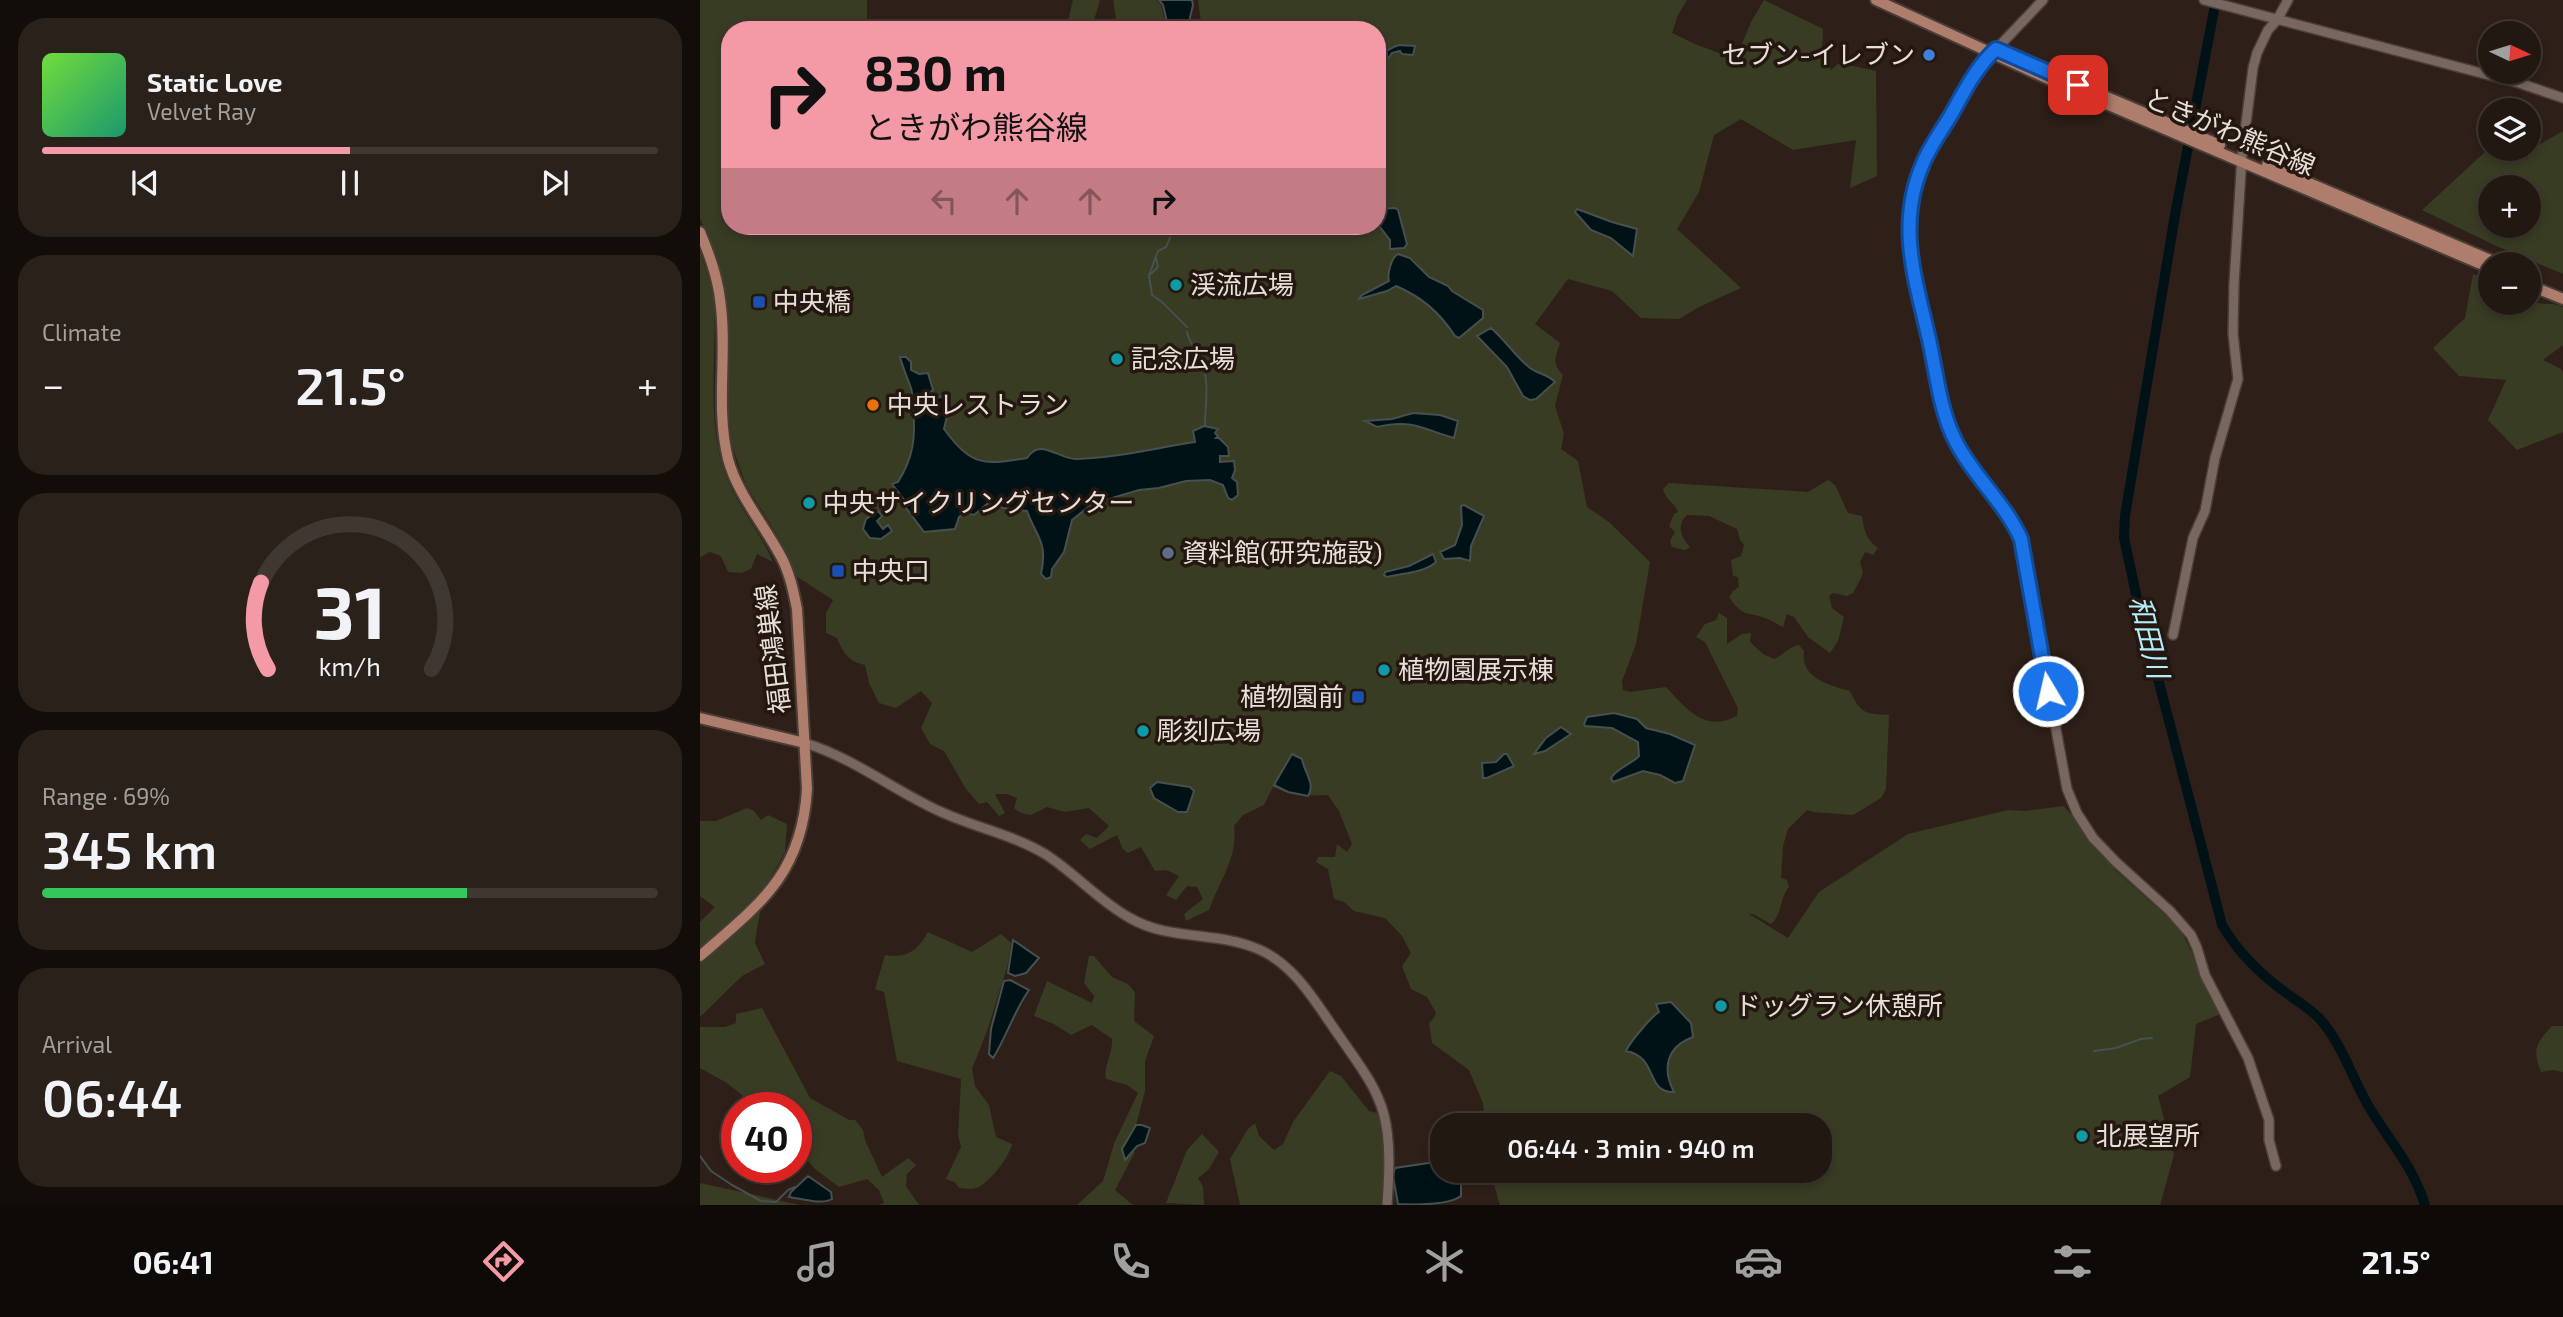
<!DOCTYPE html>
<html lang="en">
<head>
<meta charset="utf-8">
<style>
  :root { --surface:#221812; --page:#2a211b; --text:#f1f3f6; --muted:#a2a09f; --line:#3f3732; --accent:#f49aa6 }
  body { margin:0; font-family:"Exo 2","Noto Sans JP",sans-serif; background:var(--page); color:var(--text); height:100vh; display:flex; flex-direction:column; font-size:26px; white-space:nowrap }
  * { box-sizing:border-box; margin:0 }
  p { font-size:23px; color:var(--muted) }
  .icon { flex:none; width:38px; height:38px; fill:none; stroke:currentColor; stroke-width:2; stroke-linecap:round; stroke-linejoin:round }
  .map { position:relative; flex:1; overflow:hidden }
  .sheet { display:flex; flex-direction:column; gap:18px; padding:18px; background:#130d0a; width:700px }
  .sheet>* { flex:none }
  .top-card { position:absolute; left:21px; top:21px; width:665px; height:214px; border-radius:28px; box-shadow:0 4px 10px #0003,0 0 0 2px var(--line); background:#f49aa6; color:#111; overflow:hidden }
  .needle { width:46px; rotate:94deg }
  .tools { position:absolute; left:1778px; top:21px; display:grid; gap:14px }
  .tools a { display:grid; place-items:center; width:63px; height:63px; border-radius:50%; background:var(--surface); box-shadow:0 4px 10px #0003,0 0 0 2px var(--line); font-size:35px }
  .speed { position:absolute; left:21px; top:1092px; display:flex; gap:14px; font-size:35px; font-weight:700; text-align:center }
  .speed>* { display:grid; place-content:center; width:91px; height:91px; border-radius:50%; background:var(--surface); box-shadow:0 4px 10px #0003,0 0 0 2px var(--line); line-height:1 }
  .speed .limit { border:10px solid #d22; background:#fff; color:#111 }
  .pin { position:absolute; display:grid; place-items:center; width:60px; height:60px; color:#fff; margin:-30px; border-radius:14px; box-shadow:0 4px 10px #0006 }
  .me { position:absolute; width:77px; margin:-38px; rotate:351deg; stroke-linejoin:round; filter:drop-shadow(0 0 5px #0008) }
  .turn { display:flex; align-items:center; gap:24px; height:147px; padding:0 28px; font-size:32px }
  .turn .icon { width:91px; height:91px; stroke-width:2.5 }
  .turn b { display:block; font-size:49px; line-height:60px }
  .lanes { display:flex; align-items:center; height:66px; padding:0 28px; background:#0003; justify-content:center; gap:35px; direction:ltr }
  .lanes .off { opacity:.35 }
  .big { font-size:52px; font-weight:600; line-height:1.1 }
  .sheet .card { flex:1; display:flex; flex-direction:column; justify-content:center; gap:10px; min-width:0; padding:0 24px; border-radius:28px; background:var(--page) }
  .sheet .dial { align-items:center; gap:0 }
  .dial svg { height:182px; overflow:visible; fill:none; stroke:var(--line); stroke-width:7; stroke-linecap:round; text-anchor:middle }
  .dial text { fill:var(--text); stroke:none }
  .song { display:flex; align-items:center; gap:21px }
  .cover { width:84px; height:84px; border-radius:10px; background:linear-gradient(135deg,hsl(100 70% 55%),hsl(160 70% 35%)) }
  .played { height:7px; border-radius:4px; background:linear-gradient(90deg,var(--accent) 50%,var(--line) 50%) }
  .keys { display:flex; justify-content:space-around; direction:ltr }
  .heat { display:flex; justify-content:space-between; align-items:center; font-size:38px; direction:ltr }
  .charge { height:10px; border-radius:5px; background:linear-gradient(90deg,#34c759 69%,var(--line) 0) }
  .trip { position:absolute; left:730px; top:1113px; width:402px; height:70px; border-radius:28px; background:var(--surface); box-shadow:0 4px 10px #0003,0 0 0 2px var(--line); font-weight:600; line-height:70px; text-align:center }
  .menu { display:flex; height:112px; justify-content:space-around; align-items:center; background:#0e0a07; color:var(--muted) }
  .menu .icon { width:49px; height:49px }
  .menu .selected { color:var(--accent) }
  .menu b { font-size:32px; color:var(--text) }
  main { display:flex; flex:1; min-height:0 }
  .map>svg:first-child { display:block }
  .green { fill:#383c22; fill-rule:evenodd }
  .water { fill:#011216; stroke:#465050; stroke-width:2 }
  .lines { fill:none; stroke-linecap:round; stroke-linejoin:round }
  .stream { stroke:#465050; stroke-width:2 }
  .river { stroke:#011216; stroke-width:10 }
  .minor-casing { stroke:#483d37; stroke-width:12 }
  .major-casing { stroke:#483d37; stroke-width:14 }
  .minor { stroke:#78675e; stroke-width:9 }
  .major { stroke:#af7d6c; stroke-width:10 }
  .route-casing { stroke:#114b97; stroke-width:18 }
  .route { stroke:#1a73e8; stroke-width:12 }
  .shop-dot { fill:#3f7fe0; stroke:#24170f; stroke-width:2.5 }
  .culture-dot { fill:#0f9aa8; stroke:#24170f; stroke-width:2.5 }
  .transit-dot { fill:#1a4fb4; stroke:#24170f; stroke-width:2.5 }
  .food-dot { fill:#e8710a; stroke:#24170f; stroke-width:2.5 }
  .service-dot { fill:#5c6f8a; stroke:#24170f; stroke-width:2.5 }
  .labels { text-anchor:middle; stroke-width:7; stroke-linejoin:round; paint-order:stroke }
  .poi-label { font-size:26px; fill:#e8dfd9; stroke:#24170f; text-anchor:start }
  .street-label { font-size:26px; fill:#e8dfd9; stroke:#24170f }
  .water-label { font-size:28px; font-style:italic; fill:#b4edfa; stroke:#24170f }
</style>
</head>
<body>
<main>
<section class="sheet">
<div class="card">
<div class="song"><i class="cover"></i><div><b>Static Love</b><p>Velvet Ray</p></div></div>
<div class="played"></div>
<div class="keys"><svg class="icon" aria-label="previous" viewBox="0 0 24 24"><path d="M18 5L8 12l10 7zM5 5v14"/></svg><svg class="icon" aria-label="pause" viewBox="0 0 24 24"><path d="M8 5v14M16 5v14"/></svg><svg class="icon" aria-label="next" viewBox="0 0 24 24"><path d="M6 5l10 7-10 7zM19 5v14"/></svg></div>
</div>
<div class="card"><p>Climate</p>
<div class="heat"><a>−</a><b class="big">21.5°</b><a>+</a></div>
</div>
<div class="card dial"><svg viewBox="0 0 100 80">
<path d="M14 69A42 42 0 1 1 86 69"/>
<path d="M14 69A42 42 0 0 1 11 31" stroke="#f49aa6"/>
<text x="50" y="56" font-size="32" font-weight="700">31</text>
<text x="50" y="72" font-size="11">km/h</text>
</svg></div>
<div class="card"><p>Range · 69%</p><b class="big">345 km</b><div class="charge"></div></div>
<div class="card"><p>Arrival</p><b class="big">06:44</b></div>
</section>
<div class="map">
<svg width="1863" height="1205" viewBox="0 0 1863 1205">
  <rect width="100%" height="100%" fill="#2e2018"/>
  <path class="green" d="M0,0H167V30H30V39L26,42L30,50V226H677V30H502L498,0H987L978,15L972,33L997,45L1036,59L1051,22L1064,0L1123,29L1122,54L1131,70L1139,63L1176,71L1177,176L1150,188L1156,140L1093,150L1041,119L1014,135L999,192L977,229L1041,288L999,307L979,319L941,318L912,291L868,279L835,324L860,343C855,358 852,363 863,375L855,406L864,434L861,449L878,461L887,507L909,522L950,562L936,644L922,681L923,690L930,692L966,687C987,709 1004,733 1037,716L1038,708L1005,642L996,637L1005,624L1016,620L1019,613L1027,618V644L1042,634L1051,633L1050,642L1063,654L1074,659C1084,655 1088,647 1099,645L1104,651C1100,678 1129,685 1150,691C1160,713 1165,714 1189,715L1186,789L1181,798L1153,815L1113,812L1107,810L1088,829L1083,846L1081,878L1087,880L1089,887C1080,897 1082,915 1071,924L1053,914H1049L1088,938L1119,892L1208,834L1308,810L1325,811L1364,806L1416,871L1479,927L1523,1013L1496,1024L1490,1077L1458,1096L1474,1155L1460,1205H800L790,1171H1120V1125H785L783,1103L769,1070L732,1043L729,1023L734,1018L736,1013L727,997L711,989L702,966L711,953L702,936L685,918L654,911L644,902L634,899L628,869L616,862L618,857H635L637,844L647,852L652,844L639,811L628,795C606,796 594,796 573,787L564,805L543,815L534,826C538,859 519,881 509,910L486,921L484,914L503,899L497,887L487,886L476,900L466,895L479,876L466,870L455,871L441,847L428,853L423,849L417,835L390,849L380,840L386,834L397,838L409,826L389,808L365,812L347,807L331,815L321,813L314,808L317,798L307,794H295L305,813L299,816L287,802L279,804L266,789L244,751L230,744L221,728L232,703L221,691L196,708L179,703L169,683L165,665C149,662 143,653 137,638L126,633V613L133,600L96,576L77,535L46,485L32,446L28,408L26,293L16,256L0,218Z
    M373,0H400L391,30H366Z
    M413,0H457L461,5L467,30H430L427,21L416,19Z
    M1863,131V274L1792,244L1722,210L1785,152L1828,151ZM1790,187H1829V226H1790Z
    M0,251L11,285L14,302C17,358 6,419 25,473C36,505 60,531 73,562L57,554L51,569L42,573L28,572L21,556L10,552L0,557Z
    M1773,274L1790,280V303H1829V300C1842,307 1850,301 1863,307V345L1843,360L1861,369L1863,373V432L1817,450L1788,420L1806,380L1759,376L1733,348L1765,318Z
    M1128,480L1135,485L1148,513L1162,516C1164,531 1166,539 1178,548L1173,555L1165,552L1160,562L1163,572L1161,578L1153,593L1147,596L1133,593L1129,596L1132,608L1144,617L1138,641L1130,653L1108,637L1094,617L1087,614L1083,627C1077,625 1074,621 1068,619C1048,611 1044,619 1029,597L1033,591L1039,587L1038,577L1033,576L1031,560L1041,556L1044,545L1040,540L1037,529L1009,516L987,515C976,525 981,537 990,547L985,550L972,547L970,541L975,532L969,526L974,514L978,512C974,502 965,499 963,489L969,483L1108,492Z
    M47,808L54,811L61,820L68,815L87,824L85,852L65,888L57,928L55,943L65,964L42,976L0,1017V922L15,907L0,896V821H16Z
    M228,932L272,952L301,934L311,943L308,964L287,1031L272,1069L275,1086L289,1105L296,1137L312,1144C310,1156 288,1185 276,1188C271,1190 264,1188 259,1188L255,1182L246,1179L261,1147L258,1136L261,1079L197,1061L184,992L175,989L185,955C207,959 218,950 228,932Z
    M389,956H394L412,977L428,984L435,992L434,1021L454,1036L445,1061V1091L436,1125L423,1149L435,1152L415,1190L433,1205H377L403,1181L415,1141L438,1093L427,1085L406,1079C403,1067 413,1054 412,1039L392,1025L371,1035L354,1024L334,1016L347,981L392,1003L394,996L384,983Z
    M62,1008L110,1098L149,1120H155L163,1130L165,1140L182,1177L208,1158L216,1165L207,1174L206,1186L219,1205H179L184,1203L179,1190L167,1179L139,1187L115,1169L96,1148V1108H58L27,1083L0,1068V1027H25L36,1023V1014Z
    M1852,1026H1863V1072L1853,1070L1841,1072C1832,1049 1836,1043 1852,1026Z
    M630,1071L641,1076L669,1111L677,1113L690,1143L689,1164L681,1205H540L530,1159L548,1129L555,1123L559,1136L574,1150L583,1144L593,1122Z
    M502,1134L519,1152L509,1169L498,1178L503,1187L504,1205L466,1203L487,1150Z
    M0,1183L9,1185L100,1205H0Z"/>
  <path class="water" d="M459,0H492L493,5L487,30H469L463,5Z
    M699,45L715,46L713,55L702,54L700,51L692,53L682,67V78L677,79C677,61 680,51 699,45Z
    M695,208L698,210L707,244L704,248L690,249V240L677,223V209Z
    M877,209L912,222L937,229L933,256L911,238L891,230L875,212Z
    M698,254L710,258L729,277L748,286L752,291L783,310V318L759,338L755,336C739,312 722,297 696,286L687,291L659,299L662,295L689,281C687,274 691,258 698,254Z
    M791,328C806,341 815,356 830,368C838,374 848,374 855,382L836,399L830,400L823,396L807,367L777,336Z
    M200,357H206L211,362V370L219,374L228,373L233,390L218,401L219,406L242,396L247,416L244,429C272,467 284,465 327,458C340,437 358,459 376,459C416,458 455,448 495,442L493,431L504,426L518,429L515,433L518,436L516,438H519L528,447L529,456H520V462L534,461L535,470L532,478L537,482L538,495L532,500L528,498L523,485L510,480L486,481L459,488L439,490L392,504L372,520L364,552L352,569L351,577L346,579L341,574C348,542 337,538 327,511L304,508L288,503L274,515L266,513L259,517L255,529L224,532L204,505L206,502L192,484L198,482C213,458 216,438 213,409C213,402 213,394 211,388C207,377 203,368 200,357Z
    M713,413L740,415L758,421L754,438C722,429 713,419 677,427L665,421L692,419Z
    M764,505L784,516L771,546L770,561L760,558L744,559L740,552L755,545L762,525L761,506Z
    M178,511L182,516L177,521L183,529L188,525L192,531L181,539L170,538L163,529L166,519Z
    M733,554L736,562C724,573 703,573 687,577L684,575L685,572L709,566Z
    M914,713L937,719L946,728L970,734L995,745L983,781L975,783L960,775L943,771L913,782L911,778C917,768 930,765 939,756L938,742L912,728L885,726L884,724L887,717Z
    M861,727L871,734L845,751L834,754L846,738Z
    M592,754L602,759C604,772 616,784 608,796L588,792L574,785Z
    M804,754H807L814,766L787,778H783L782,763L796,762Z
    M457,782L490,787L494,791L487,812H478L454,798L450,788Z
    M313,940L339,958L326,973L315,976L308,973Z
    M310,980L329,990C314,1011 307,1036 293,1058L289,1054L291,1029L304,981Z
    M971,1002L991,1023L993,1037C966,1047 962,1069 974,1092C945,1093 959,1057 926,1051C929,1043 952,1016 959,1012L956,1004Z
    M436,1125H442L450,1128L445,1143L437,1146L425,1160L422,1149Z
    M742,1161V1171H761V1196C750,1205 713,1205 698,1204L693,1176L695,1168Z
    M108,1176L131,1192L132,1199C122,1205 103,1199 89,1197L91,1192Z"/>
  <g class="lines">
    <path class="stream" d="M470,238L466,247L458,251L449,275L452,295L462,302L487,327
      M451,274L458,267L456,258
      M487,332C489,344 498,351 502,362C510,385 505,404 505,426
      M1394,1051L1416,1048L1441,1039L1452,1038
      M0,1156L11,1171L32,1185L61,1201L76,1202L88,1190L95,1187"/>
    <path class="river" d="M1516,0L1475,215L1425,516L1424,538L1436,594L1522,925C1539,954 1562,976 1589,995C1599,1002 1610,1009 1619,1018C1642,1043 1652,1078 1669,1107C1690,1142 1712,1164 1725,1205"/>
    <g class="minor-casing">
      <path id="minor" d="M1343,0L1285,61L1263,92L1224,160L1215,185L1208,221V240L1217,294L1241,404L1256,443L1314,523L1321,539L1367,789L1377,813L1393,838L1416,862L1470,911L1491,935L1497,948L1505,975L1548,1058L1569,1120V1140L1576,1166
        M1504,0L1819,83L1863,98
        M1473,635L1493,538L1505,511L1515,458L1538,379L1533,334L1534,284L1542,155L1553,68L1557,53L1568,30L1577,20L1588,0
        M105,743C153,758 192,789 237,810C272,827 312,834 345,854C375,873 399,901 430,918C469,941 517,931 558,949C596,965 617,1005 640,1037C657,1062 676,1085 684,1115C691,1142 689,1177 687,1205"/>
    </g>
    <g class="major-casing">
      <path id="major" d="M1176,0L1357,83L1790,268
        M1400,94L1520,145
        M1567,165L1800,264
        M0,232C9,254 17,275 20,299C28,352 15,406 28,459C37,493 62,522 79,553C89,570 93,589 97,609L107,789C102,874 60,904 0,956
        M1829,285L1863,299
        M0,718L105,743"/>
    </g>
    <use href="#minor" class="minor"/>
    <use href="#major" class="major"/>
  </g>
  <g class="lines">
    <g class="route-casing">
      <path id="route" d="M1348,691L1321,539C1305,503 1273,476 1256,442C1240,411 1237,377 1230,344C1216,280 1195,225 1224,161C1231,145 1242,130 1251,115C1264,92 1276,67 1296,49L1378,85"/>
    </g>
    <use href="#route" class="route"/>
  </g>
  <circle class="shop-dot" cx="1229" cy="55" r="7"/>
  <g class="culture-dot">
    <circle cx="476" cy="285" r="7"/>
    <circle cx="417" cy="359" r="7"/>
    <circle cx="109" cy="503" r="7"/>
    <circle cx="684" cy="670" r="7"/>
    <circle cx="443" cy="731" r="7"/>
    <circle cx="1021" cy="1006" r="7"/>
    <circle cx="1382" cy="1136" r="7"/>
  </g>
  <g class="transit-dot">
    <rect x="52" y="295" width="14" height="14" rx="3.5"/>
    <rect x="131" y="564" width="14" height="14" rx="3.5"/>
    <rect x="651" y="690" width="14" height="14" rx="3.5"/>
  </g>
  <circle class="food-dot" cx="173" cy="405" r="7"/>
  <circle class="service-dot" cx="468" cy="553" r="7"/>
  <g class="labels">
    <g class="poi-label">
      <text x="1215" y="64" text-anchor="end">セブン-イレブン</text>
      <text x="490" y="294">渓流広場</text>
      <text x="73" y="311">中央橋</text>
      <text x="431" y="368">記念広場</text>
      <text x="187" y="414">中央レストラン</text>
      <text x="123" y="512">中央サイクリングセンター</text>
      <text x="482" y="562">資料館(研究施設)</text>
      <text x="152" y="580">中央口</text>
      <text x="698" y="679">植物園展示棟</text>
      <text x="644" y="706" text-anchor="end">植物園前</text>
      <text x="457" y="740">彫刻広場</text>
      <text x="1035" y="1015">ドッグラン休憩所</text>
      <text x="1396" y="1145">北展望所</text>
    </g>
    <g class="street-label">
      <text transform="translate(1530 132) rotate(23)" y="9">ときがわ熊谷線</text>
      <text transform="translate(73 649) rotate(-97)" y="9">福田鴻巣線</text>
    </g>
    <g class="water-label">
      <text transform="translate(1449 637) rotate(76)" y="10">和田川</text>
    </g>
  </g>
</svg>
<div class="tools">
<a><svg class="needle" viewBox="-14 -14 28 28"><path d="M0-13l5 13h-10z" fill="#e53935"/><path d="M0 13l5-13h-10z" fill="#a2a09f"/></svg></a>
<a><svg class="icon" aria-label="layers" viewBox="0 0 24 24"><path d="M12 4l9 5-9 5-9-5zM3 14l9 5 9-5"/></svg></a>
<a>+</a>
<a>−</a>
</div>
<div class="speed"><div class="limit">40</div></div>
<div class="pin" style="left:1378px;top:85px;background:#d93025"><svg class="icon" aria-label="arrive" viewBox="0 0 24 24"><path d="M6 21V4h12l-3 4 3 4H6"/></svg></div>
<svg class="me" style="left:1348px;top:691px" viewBox="-20 -20 40 40"><circle r="17" fill="#1a73e8" stroke="#fff" stroke-width="3"/><path d="M0-11L8 9 0 5-8 9z" fill="#fff"/></svg>
<div class="trip">06:44 · 3 min · 940 m</div>
<div class="top-card">
<div class="turn"><svg class="icon" aria-label="right" viewBox="0 0 24 24"><path d="M7 20v-9h11M14 6l5 5-5 5"/></svg><div><b>830 m</b>ときがわ熊谷線</div></div>
<div class="lanes"><svg class="icon off" aria-label="left" viewBox="0 0 24 24"><path d="M17 20v-9H6M10 6l-5 5 5 5"/></svg><svg class="icon off" aria-label="ahead" viewBox="0 0 24 24"><path d="M12 20V5M6 11l6-6 6 6"/></svg><svg class="icon off" aria-label="ahead" viewBox="0 0 24 24"><path d="M12 20V5M6 11l6-6 6 6"/></svg><svg class="icon" aria-label="right" viewBox="0 0 24 24"><path d="M7 20v-9h11M14 6l5 5-5 5"/></svg></div>
</div>
</div>
</main>
<nav class="menu">
<b>06:41</b>
<svg class="icon selected" aria-label="directions" viewBox="0 0 24 24"><path d="M12 3l9 9-9 9-9-9zM9 14v-3h6M13 9l2 2-2 2"/></svg>
<svg class="icon" aria-label="music" viewBox="0 0 24 24"><path d="M9 18V5l10-2v13"/><circle cx="6" cy="18" r="3"/><circle cx="16" cy="16" r="3"/></svg>
<svg class="icon" aria-label="phone" viewBox="0 0 24 24"><path d="M5 4h4l2 5-3 2q2 4 5 5l2-3 5 2v4C11 20 4 13 5 4z"/></svg>
<svg class="icon" aria-label="climate" viewBox="0 0 24 24"><path d="M12 3v18M4 7l16 10M4 17L20 7"/></svg>
<svg class="icon" aria-label="car" viewBox="0 0 24 24"><path d="M5 17H2v-5l4-1 3-4h7l3 4 3 1v5h-3M9 17h6M6 11h13"/><circle cx="7" cy="17" r="2"/><circle cx="17" cy="17" r="2"/></svg>
<svg class="icon" aria-label="filters" viewBox="0 0 24 24"><path d="M4 7h16M4 17h16"/><circle cx="9" cy="7" r="2"/><circle cx="15" cy="17" r="2"/></svg>
<b>21.5°</b>
</nav>
</body>
</html>
